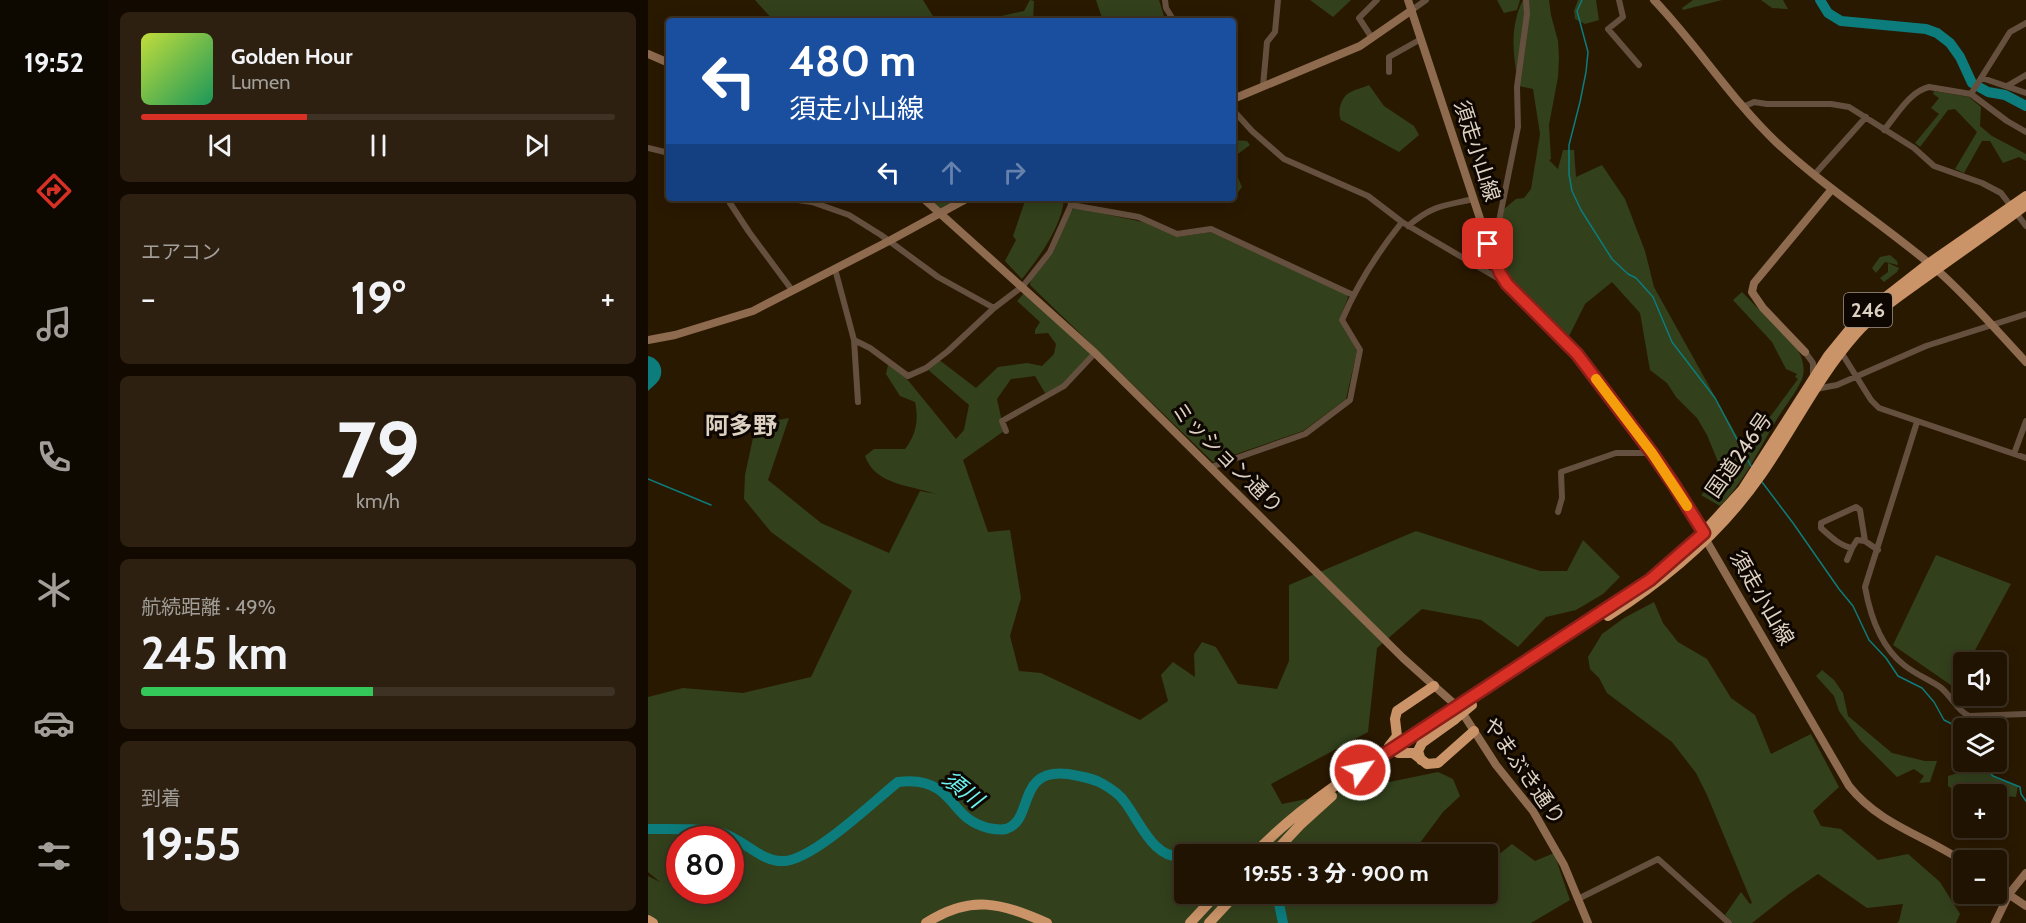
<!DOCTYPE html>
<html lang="ja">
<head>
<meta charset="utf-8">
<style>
  :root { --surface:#201301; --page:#2d2010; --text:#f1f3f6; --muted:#a29e99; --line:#3d3223; --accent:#d93025 }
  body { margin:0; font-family:Cabin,"Noto Sans JP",sans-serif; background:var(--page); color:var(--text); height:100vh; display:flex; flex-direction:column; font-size:22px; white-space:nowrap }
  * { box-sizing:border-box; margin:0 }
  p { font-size:20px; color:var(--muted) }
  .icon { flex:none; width:33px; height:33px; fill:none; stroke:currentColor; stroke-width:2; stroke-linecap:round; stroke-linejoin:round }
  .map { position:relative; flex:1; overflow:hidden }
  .panel { display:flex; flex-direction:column; gap:12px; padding:12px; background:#120a01; width:540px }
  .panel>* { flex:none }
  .guide { position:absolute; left:18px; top:18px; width:570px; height:183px; border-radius:6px; box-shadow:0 3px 15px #0003,0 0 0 2px var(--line); background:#1a4fa0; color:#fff; overflow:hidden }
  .controls { position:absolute; left:1305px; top:652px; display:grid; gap:12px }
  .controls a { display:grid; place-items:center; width:54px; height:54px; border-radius:6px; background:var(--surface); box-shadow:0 3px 15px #0003,0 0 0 2px var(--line); font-size:30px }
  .speed { position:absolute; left:18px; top:826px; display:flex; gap:12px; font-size:30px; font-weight:700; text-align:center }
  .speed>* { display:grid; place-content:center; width:78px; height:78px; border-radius:50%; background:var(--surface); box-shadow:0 3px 15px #0003,0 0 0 2px var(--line); line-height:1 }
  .speed .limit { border:9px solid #d22; background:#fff; color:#111 }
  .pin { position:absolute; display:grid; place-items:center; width:51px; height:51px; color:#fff; margin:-26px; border-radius:12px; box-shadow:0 3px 9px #0006 }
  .me { position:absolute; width:66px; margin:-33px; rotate:57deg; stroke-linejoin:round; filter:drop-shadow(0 0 4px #0008) }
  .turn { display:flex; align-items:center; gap:21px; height:126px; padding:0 24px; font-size:27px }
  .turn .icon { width:78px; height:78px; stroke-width:2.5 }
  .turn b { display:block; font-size:42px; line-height:51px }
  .lanes { display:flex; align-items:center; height:57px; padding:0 24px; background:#0003; justify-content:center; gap:30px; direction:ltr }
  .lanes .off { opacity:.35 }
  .big { font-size:45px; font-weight:800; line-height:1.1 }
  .panel .card { flex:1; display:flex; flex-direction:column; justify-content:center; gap:9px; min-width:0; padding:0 21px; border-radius:9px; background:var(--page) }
  .panel .dial { align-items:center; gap:0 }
  .dial b { font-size:78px; line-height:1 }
  .song { display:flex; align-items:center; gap:18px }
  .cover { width:72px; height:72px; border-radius:9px; background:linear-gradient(135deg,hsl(70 70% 55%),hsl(150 70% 35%)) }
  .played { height:6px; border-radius:3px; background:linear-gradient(90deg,var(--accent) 35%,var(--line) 35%) }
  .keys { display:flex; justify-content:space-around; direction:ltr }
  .heat { display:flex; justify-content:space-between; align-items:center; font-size:33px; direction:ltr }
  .charge { height:9px; border-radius:4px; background:linear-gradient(90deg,#34c759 49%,var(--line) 0) }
  .trip { position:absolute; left:526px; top:844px; width:324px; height:60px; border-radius:6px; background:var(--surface); box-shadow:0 3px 15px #0003,0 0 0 2px var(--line); font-weight:800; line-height:60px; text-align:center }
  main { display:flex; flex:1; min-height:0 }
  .dock { display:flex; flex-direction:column; width:108px; justify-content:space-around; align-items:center; background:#0d0800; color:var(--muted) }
  .dock .icon { width:42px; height:42px }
  .dock .on { color:var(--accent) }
  .dock b { font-size:27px; color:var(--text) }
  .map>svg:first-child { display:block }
  .green { fill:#32401c; fill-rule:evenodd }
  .water { fill:#0c7c7c }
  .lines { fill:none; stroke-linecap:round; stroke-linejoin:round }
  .stream { stroke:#0c7c7c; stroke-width:1.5 }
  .river { stroke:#0c7c7c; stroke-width:10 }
  .street { stroke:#654f3e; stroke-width:6 }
  .secondary { stroke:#8e6a4f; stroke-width:8 }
  .highway { stroke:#ca9368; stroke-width:10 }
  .highway-bridge { stroke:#ca9368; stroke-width:10 }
  .route-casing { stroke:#8d1f18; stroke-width:15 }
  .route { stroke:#d93025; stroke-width:10 }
  .slow { stroke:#f59e0b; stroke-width:10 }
  .labels { text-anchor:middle; stroke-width:6; stroke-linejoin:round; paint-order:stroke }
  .shield { fill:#0d0601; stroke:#9f9488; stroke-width:1.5 }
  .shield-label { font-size:20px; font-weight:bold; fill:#ddd1c2 }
  .street-label { font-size:21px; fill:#ddd1c2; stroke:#0d0601 }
  .water-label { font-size:22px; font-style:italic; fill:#6ef6f6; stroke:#0d0601 }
  .quarter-label { font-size:24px; font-weight:bold; fill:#ddd1c2; stroke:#0d0601 }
</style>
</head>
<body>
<main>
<nav class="dock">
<b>19:52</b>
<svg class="icon on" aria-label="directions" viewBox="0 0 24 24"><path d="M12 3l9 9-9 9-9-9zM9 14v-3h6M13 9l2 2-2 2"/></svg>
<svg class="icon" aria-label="music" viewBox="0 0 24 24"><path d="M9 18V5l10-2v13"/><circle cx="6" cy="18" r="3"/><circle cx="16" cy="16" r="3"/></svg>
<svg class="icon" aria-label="phone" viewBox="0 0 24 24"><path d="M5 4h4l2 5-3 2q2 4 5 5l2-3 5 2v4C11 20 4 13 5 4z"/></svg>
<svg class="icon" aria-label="climate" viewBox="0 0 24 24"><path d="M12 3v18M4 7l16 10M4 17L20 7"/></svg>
<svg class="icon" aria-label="car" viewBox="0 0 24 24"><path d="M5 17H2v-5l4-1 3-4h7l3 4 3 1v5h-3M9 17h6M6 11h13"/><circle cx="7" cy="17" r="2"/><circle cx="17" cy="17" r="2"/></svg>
<svg class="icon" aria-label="filters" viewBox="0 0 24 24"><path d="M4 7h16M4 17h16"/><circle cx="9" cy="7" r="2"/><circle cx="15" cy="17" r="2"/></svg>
</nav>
<section class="panel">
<div class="card">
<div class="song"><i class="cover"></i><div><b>Golden Hour</b><p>Lumen</p></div></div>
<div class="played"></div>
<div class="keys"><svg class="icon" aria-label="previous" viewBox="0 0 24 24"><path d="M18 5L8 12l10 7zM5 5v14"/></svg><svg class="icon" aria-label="pause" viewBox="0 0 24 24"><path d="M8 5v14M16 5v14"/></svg><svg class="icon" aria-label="next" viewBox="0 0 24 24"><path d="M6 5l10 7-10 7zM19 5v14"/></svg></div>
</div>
<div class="card"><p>エアコン</p>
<div class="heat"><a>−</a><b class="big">19°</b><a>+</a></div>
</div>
<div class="card dial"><b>79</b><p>km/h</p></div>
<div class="card"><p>航続距離 · 49%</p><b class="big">245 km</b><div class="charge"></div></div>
<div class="card"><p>到着</p><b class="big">19:55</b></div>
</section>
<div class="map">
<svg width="1378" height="923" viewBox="0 0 1378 923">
  <rect width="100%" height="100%" fill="#2a1901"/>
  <path class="green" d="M107,0H275L288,21H126Z
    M382,0L386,1L385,21H346L349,17L376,11Z
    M448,0H511L516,16L507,21H455Z
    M662,0H703L685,17Z
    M849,0H872L869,10L856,13Z
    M875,0H901L903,15L910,41L911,58L910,77L901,125L903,159L901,160L910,169L915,150H926L928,177L954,165L977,199L997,251L1006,287L1095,447L1119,421L1150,379L1147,377L1149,374L1138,369L1124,342L1085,300L1094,292L1149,348C1154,357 1158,369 1154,379C1148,393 1137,406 1129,419C1111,449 1097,481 1072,506L1053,495L1067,481L1073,469L1059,435L1049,418L1028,397L1019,383L1002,370L992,313L964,282L937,304L921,336L861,283L849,256L856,209L868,199L876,198L883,189L892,134L885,89L871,86C865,58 861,27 875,0Z
    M930,0H948L951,20L937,24L927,19L926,11Z
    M1045,0H1074L1035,10L1034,8Z
    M1113,0H1135L1140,9L1124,8Z
    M721,85L736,106L766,126L771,135L751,152L693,120C689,112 693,97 701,93C707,89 715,88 721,85Z
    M1286,91L1321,97L1333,107L1332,126L1344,136L1378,154V161L1371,157L1355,163L1342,141H1334L1316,173L1307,169L1329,132L1307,109L1300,110L1272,147L1267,143L1291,114L1283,108L1291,98L1285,94Z
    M585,140L599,141L602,145L587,156L585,165Z
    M585,166L594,187L585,199L584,198Z
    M278,198H313L291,213Z
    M378,198H416C414,227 391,257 374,279L357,261L368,240L365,236Z
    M428,208L495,222L529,237L562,232L699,294L700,298L691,320L709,351L698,399L655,431L565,462L382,285L383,279L405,253L423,210Z
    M1242,255L1249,261L1250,265L1237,262L1228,273L1224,268L1232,257Z
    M1240,263L1251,268L1249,272L1236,282L1232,278L1240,272Z
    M378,291L445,354L424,382L397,393L387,376L363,379L349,399L356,431L315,460L340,532L362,530L373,598L362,636L371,671L393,673L492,720L520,701L513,675L525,662L547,677L546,654L554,642L568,647L590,684L629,689L641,661V585L768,531L892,571H919L935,540L972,577L955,594L928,610L898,617L870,647L833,620L774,609L729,648L720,732L623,784L634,804L790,772L805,779L812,796L795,812L763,855H537V894H840V863L864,844L887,861L906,853L922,900L883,923H0V876L12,882L0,872V697L35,688L95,693L163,677L204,591L123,532L96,499L97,475L108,424L141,418L120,480L173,523L241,553L272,491L288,494C262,485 227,485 217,456L226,449H257C268,435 271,420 267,402L252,396L238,374L240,365L254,373L308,439L316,430L321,405L278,368L290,359L328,388L350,367L379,363L394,366L406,354L408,344L400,333L387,334V330L392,322L369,301ZM32,840H82V891H32Z
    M1288,555L1363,584L1320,663H1316L1315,672L1307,688L1245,645Z
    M1006,602L1015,623L1030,642L1059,659L1083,698L1107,715L1123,754L1163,734L1191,787L1165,811L1173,826L1193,829L1230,860L1260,854L1292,882L1312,914L1308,923H1249L1251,921L1255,904L1219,908L1170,874L1141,894L1104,923H1085L1077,915L1093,892L1102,904L1104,903L1059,795L1048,773L1024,742L959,693L951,678L942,669L940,657L954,634L976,618Z
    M1174,670L1186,680L1195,693L1200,716L1244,753L1277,761H1289L1282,782L1271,783L1276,776L1266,769L1249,777L1212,740L1191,711L1186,696L1168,676Z
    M1320,764L1370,786L1368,797L1358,796L1349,801L1348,795H1316L1315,797L1300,786V776L1314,772Z"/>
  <path class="water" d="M0,356C11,358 17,370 11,380C8,384 3,388 0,391Z"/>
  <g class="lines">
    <path class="stream" d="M934,0L929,11L940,52L938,72L932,102L921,145V174L924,191L933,210L964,259L980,274L988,278L1005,297L1024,342L1067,398L1103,466
      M0,479L63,505
      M1114,482L1145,523L1191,589L1205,606L1221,640L1238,658L1250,676L1274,688L1286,702L1296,720L1310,727L1316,734
      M1332,762L1345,776L1372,787L1373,794L1378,801"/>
    <path class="river" d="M1172,0L1180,13L1193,21L1278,29L1289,33L1302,43L1312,57L1324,83L1340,92L1357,95L1378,106
      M0,829C24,829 50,828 74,833C96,839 113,863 137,861C167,858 225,802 250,782C264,780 278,781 290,789C310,803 311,820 340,828C345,829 353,830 358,829C387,820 367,768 420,774C432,776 445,778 455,784C462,788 472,795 476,801C492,821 506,862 537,856
      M544,855L556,853L577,855
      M629,894L635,923"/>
    <path class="street" d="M517,0L518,8L526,21
      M971,0L975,17L960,29L991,65
      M764,10L778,0
      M724,38L711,18L729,0
      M741,72V57L773,39
      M1334,78L1378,93
      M615,86L619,42L627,32L630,0
      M1359,86L1378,75
      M1323,94L1362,32L1378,23
      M1095,107L1106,102L1119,104H1183L1201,107L1266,148L1286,166L1334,183L1353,193L1378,226
      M585,110L604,131L636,159L720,196L754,222L858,283
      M1236,130C1248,116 1262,91 1281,87L1323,94L1359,121L1378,132
      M0,148L21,153
      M1166,175L1218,117
      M87,198L82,203L101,232L144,290
      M136,198L164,202L201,215L233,235L290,277L346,308
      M423,205L491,217L529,234L563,229L705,295
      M760,226C785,205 795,206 826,199
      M846,255L851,221L870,127L869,87L879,14L878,0
      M187,269L206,340L210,402
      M206,340L222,348L260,376L278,368L300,351L346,308L375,286L402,252L423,205L422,198
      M1157,352L1165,363V376
      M1193,352L1223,400L1231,408L1378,458
      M1168,389L1189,385L1278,346L1378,314
      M1269,422L1217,587C1222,615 1233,647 1256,665C1267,674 1280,679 1292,687C1303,695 1308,710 1321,716L1378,714
      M358,431L354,421L416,386L447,353
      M1366,454L1378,421
      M563,467L657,434L702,400L712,350L694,320C709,285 730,252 754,222
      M910,512L914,498L913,472L968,453H1003
      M1217,541L1212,510L1208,507L1173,523V528C1182,536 1192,546 1204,548L1209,540L1217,541L1230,550
      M1199,560L1204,548
      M930,899L1010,859L1081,923"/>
    <path class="secondary" d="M760,0L845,258L852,273L863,289L929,354L1026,485L1201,786C1232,825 1276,835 1316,862
      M1006,0C1049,45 1083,99 1128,142C1178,189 1237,225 1289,270C1321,298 1349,331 1378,362
      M0,54L21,63
      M585,99L712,46L764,10
      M275,198L447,353L755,658L812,709L848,765L885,811L916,865L940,923
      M0,340L27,335L105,311L241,241L320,198
      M1157,352L1115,308L1104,292L1106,283L1184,189
      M1348,886L1378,906
      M1347,923L1361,894L1378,873"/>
    <path class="highway" d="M960,616C1020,578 1072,534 1113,475C1145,429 1170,377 1207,335C1227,312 1253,295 1278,277C1311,253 1345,230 1378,205
      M821,699L1002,580L1043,546L1095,489L1180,356L1211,318L1280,264L1378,196
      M741,746L749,736L747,719L749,711L786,686
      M750,753H765L779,764L790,763L826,731
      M773,760L770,751L774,743L806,720
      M605,855C661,796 734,755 802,712
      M624,855L652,825L684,796
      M0,920L5,923
      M278,923C323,894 353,903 399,923
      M542,923L569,894
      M561,923L588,894"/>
    <path class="highway-bridge" d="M802,712L821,699
      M806,720L824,705"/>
  </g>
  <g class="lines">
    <g class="route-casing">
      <path id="route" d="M712,770L1002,580L1056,533L1026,485L1004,453L929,354L859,284L852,273L840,244"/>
    </g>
    <use href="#route" class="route"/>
    <path class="slow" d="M948,379L1004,453L1039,506"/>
  </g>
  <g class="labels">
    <rect class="shield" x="1196" y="293" width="48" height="34" rx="4.5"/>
    <g class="shield-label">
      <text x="1220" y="317">246</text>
    </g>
    <g class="street-label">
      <text transform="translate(829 151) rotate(72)" y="7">須走小山線</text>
      <text transform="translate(1091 455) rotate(-55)" y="7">国道246号</text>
      <text transform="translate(579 458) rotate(45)" y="7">ミッション通り</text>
      <text transform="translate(1114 598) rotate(60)" y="7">須走小山線</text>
      <text transform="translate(876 771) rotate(55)" y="7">やまぶき通り</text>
    </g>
    <g class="water-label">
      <text transform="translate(315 789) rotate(38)" y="8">須川</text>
    </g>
    <g class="quarter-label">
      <text x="93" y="434">阿多野</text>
    </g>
  </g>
</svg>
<div class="controls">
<a><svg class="icon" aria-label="sound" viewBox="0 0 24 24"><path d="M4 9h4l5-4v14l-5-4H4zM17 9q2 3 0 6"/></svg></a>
<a><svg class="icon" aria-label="layers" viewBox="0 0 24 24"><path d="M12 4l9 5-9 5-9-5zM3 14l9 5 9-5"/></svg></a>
<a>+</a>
<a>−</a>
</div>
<div class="speed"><div class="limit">80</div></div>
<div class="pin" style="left:840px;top:244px;background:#d93025"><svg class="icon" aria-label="arrive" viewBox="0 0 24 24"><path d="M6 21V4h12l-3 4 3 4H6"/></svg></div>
<svg class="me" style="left:712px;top:770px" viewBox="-20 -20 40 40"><circle r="17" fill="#d93025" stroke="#fff" stroke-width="3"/><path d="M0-11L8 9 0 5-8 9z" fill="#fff"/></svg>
<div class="trip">19:55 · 3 分 · 900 m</div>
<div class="guide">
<div class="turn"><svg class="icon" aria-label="left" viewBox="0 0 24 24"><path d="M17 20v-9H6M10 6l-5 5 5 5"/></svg><div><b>480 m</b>須走小山線</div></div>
<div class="lanes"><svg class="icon" aria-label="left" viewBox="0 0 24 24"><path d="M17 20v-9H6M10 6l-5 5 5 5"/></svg><svg class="icon off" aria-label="ahead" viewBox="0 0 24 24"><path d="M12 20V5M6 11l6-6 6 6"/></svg><svg class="icon off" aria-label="right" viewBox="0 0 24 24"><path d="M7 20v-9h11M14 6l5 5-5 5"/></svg></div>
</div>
</div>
</main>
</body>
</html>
